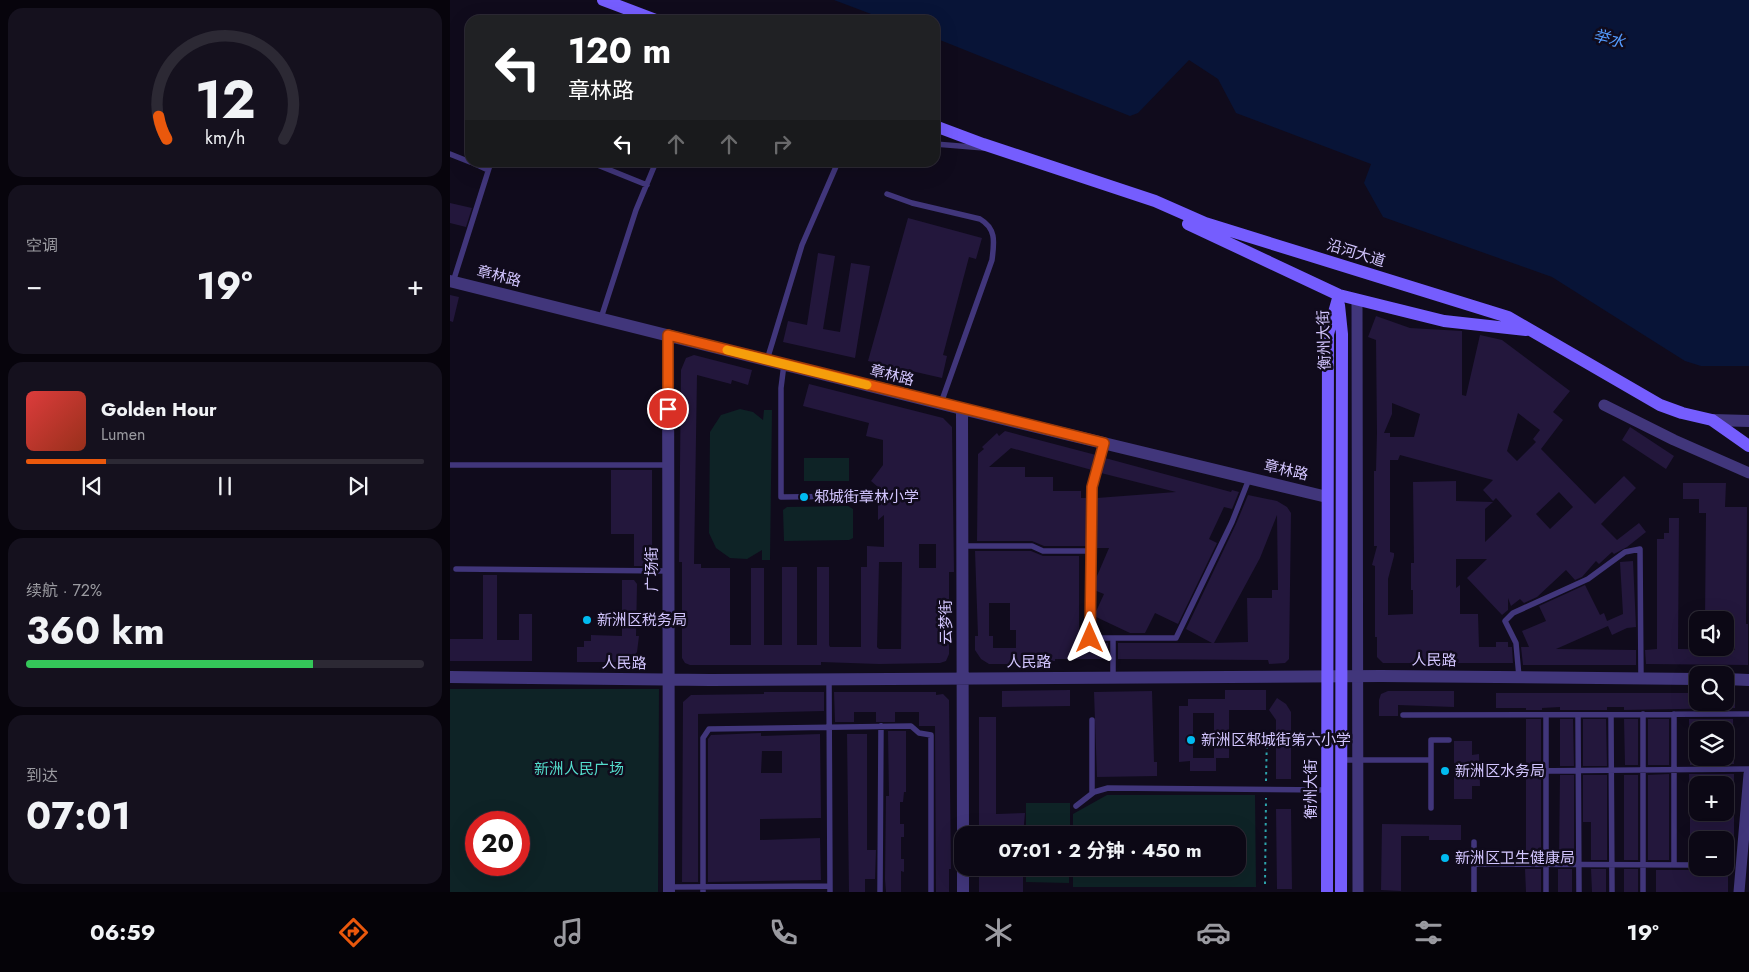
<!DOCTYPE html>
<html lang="zh">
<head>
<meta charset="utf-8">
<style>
  :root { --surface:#0c0815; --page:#15111e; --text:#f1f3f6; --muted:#9a9aa0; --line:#2c2934; --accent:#ea580c }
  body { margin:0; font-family:Jost,"Noto Sans SC",sans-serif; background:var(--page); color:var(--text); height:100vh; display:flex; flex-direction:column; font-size:19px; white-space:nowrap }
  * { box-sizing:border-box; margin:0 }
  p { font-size:16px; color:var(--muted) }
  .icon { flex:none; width:28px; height:28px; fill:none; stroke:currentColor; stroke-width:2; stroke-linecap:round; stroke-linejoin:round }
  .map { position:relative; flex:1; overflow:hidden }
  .panel { display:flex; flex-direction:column; gap:8px; padding:8px; background:#07040c; width:450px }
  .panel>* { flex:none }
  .hud { position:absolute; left:15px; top:15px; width:475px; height:152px; border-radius:15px; box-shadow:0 5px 20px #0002,0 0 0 1px var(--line); background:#202124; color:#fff; overflow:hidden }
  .controls { position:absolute; left:1239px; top:611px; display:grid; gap:10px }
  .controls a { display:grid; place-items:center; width:45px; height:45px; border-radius:10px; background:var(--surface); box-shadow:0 5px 20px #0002,0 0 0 1px var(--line); font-size:25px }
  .speed { position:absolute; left:15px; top:811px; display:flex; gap:10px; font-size:25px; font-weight:700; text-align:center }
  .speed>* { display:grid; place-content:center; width:65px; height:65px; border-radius:50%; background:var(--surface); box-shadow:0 5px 20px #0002,0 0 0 1px var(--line); line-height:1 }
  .speed .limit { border:8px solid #d22; background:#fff; color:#111 }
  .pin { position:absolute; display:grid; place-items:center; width:42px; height:42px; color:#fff; margin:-21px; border:2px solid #fff; border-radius:50%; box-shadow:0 1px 5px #0007 }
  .me { position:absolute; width:55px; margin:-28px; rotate:0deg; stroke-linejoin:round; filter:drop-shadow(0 0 4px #0008) }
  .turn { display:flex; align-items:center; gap:18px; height:105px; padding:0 20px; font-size:22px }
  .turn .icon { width:65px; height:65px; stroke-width:2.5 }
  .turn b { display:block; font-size:35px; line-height:42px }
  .lanes { display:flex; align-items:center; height:48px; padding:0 20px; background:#0003; justify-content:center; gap:25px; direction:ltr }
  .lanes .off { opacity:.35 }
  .big { font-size:38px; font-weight:700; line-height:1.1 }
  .panel .tile { flex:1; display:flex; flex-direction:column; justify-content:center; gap:8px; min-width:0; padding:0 18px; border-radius:15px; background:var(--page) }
  .panel .dial { align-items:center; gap:0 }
  .dial svg { height:130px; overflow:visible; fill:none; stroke:var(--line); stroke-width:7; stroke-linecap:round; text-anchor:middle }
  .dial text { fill:var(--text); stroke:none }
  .song { display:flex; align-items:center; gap:15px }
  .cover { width:60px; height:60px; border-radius:8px; background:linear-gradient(135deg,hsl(0 70% 55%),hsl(10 70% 35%)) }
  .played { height:5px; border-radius:2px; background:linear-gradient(90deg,var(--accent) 20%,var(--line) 20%) }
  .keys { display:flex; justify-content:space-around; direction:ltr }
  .heat { display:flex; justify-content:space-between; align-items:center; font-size:28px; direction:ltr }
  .charge { height:8px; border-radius:4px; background:linear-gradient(90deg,#34c759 72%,var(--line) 0) }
  .trip { position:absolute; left:504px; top:826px; width:292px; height:50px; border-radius:15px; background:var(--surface); box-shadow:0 5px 20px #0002,0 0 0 1px var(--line); font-weight:700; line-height:50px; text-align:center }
  .tabs { display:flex; height:80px; justify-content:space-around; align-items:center; background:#050308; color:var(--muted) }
  .tabs .icon { width:35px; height:35px }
  .tabs .on { color:var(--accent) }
  .tabs b { font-size:22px; color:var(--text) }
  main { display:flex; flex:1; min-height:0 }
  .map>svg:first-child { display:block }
  .green { fill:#0e2326; fill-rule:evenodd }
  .water { fill:#081437 }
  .building { fill:#23173c; fill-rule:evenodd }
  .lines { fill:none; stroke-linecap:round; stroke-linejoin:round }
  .path { stroke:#2da4ac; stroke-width:2; stroke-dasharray:2.5 4; stroke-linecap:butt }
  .service { stroke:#41367b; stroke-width:5.5 }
  .minor { stroke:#41367b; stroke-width:11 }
  .tertiary { stroke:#41367b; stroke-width:12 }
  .secondary { stroke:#755dfe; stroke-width:12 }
  .route-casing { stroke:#983908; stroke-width:12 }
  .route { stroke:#ea580c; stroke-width:9 }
  .slow { stroke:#f59e0b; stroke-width:9 }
  .poi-dot { fill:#01bbf0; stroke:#100b1c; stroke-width:2 }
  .labels { text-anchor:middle; stroke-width:5; stroke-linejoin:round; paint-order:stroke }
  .street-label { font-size:15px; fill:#d3c6ff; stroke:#100b1c }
  .poi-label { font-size:15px; fill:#d3c6ff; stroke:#100b1c; text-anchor:start }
  .park-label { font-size:15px; fill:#54ddcc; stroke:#100b1c }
  .water-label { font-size:16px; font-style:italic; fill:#549bfe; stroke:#100b1c }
</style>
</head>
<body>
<main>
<section class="panel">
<div class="tile dial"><svg viewBox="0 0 100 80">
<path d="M14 69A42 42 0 1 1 86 69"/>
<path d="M14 69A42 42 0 0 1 9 55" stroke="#ea580c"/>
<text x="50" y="56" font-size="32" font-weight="700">12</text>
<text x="50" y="72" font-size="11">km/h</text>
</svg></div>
<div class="tile"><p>空调</p>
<div class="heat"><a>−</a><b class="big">19°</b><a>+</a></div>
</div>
<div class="tile">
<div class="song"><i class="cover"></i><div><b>Golden Hour</b><p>Lumen</p></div></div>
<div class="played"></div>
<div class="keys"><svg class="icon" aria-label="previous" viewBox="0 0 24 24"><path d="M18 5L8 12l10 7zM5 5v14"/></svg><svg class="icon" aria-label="pause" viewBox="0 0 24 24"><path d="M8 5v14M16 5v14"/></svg><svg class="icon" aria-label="next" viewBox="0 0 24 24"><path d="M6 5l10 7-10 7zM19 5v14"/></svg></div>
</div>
<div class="tile"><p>续航 · 72%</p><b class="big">360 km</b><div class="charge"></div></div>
<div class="tile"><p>到达</p><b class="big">07:01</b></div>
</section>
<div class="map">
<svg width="1299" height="892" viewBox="0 0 1299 892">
  <rect width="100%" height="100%" fill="#100b1c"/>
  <path class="green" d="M290,409L303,412L313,420L314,410H322L320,560H312V550L297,559L280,558L266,548L259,533L260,432L271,415Z
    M354,458H399V481H354Z
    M398,506L403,509V538L399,540L334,541L333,510L337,507Z
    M0,689H209L208,892H0ZM26,822H69V865H26Z
    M657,795H805L806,887H623V868H788V835H623V814Z
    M576,803H620V828H576Z
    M576,830L620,831V835H576Z
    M576,868H619V883L576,882Z"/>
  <path class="water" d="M384,0H1299V366H1251L1235,361L1102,277L933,217L914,183L921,164L786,113L768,79L739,60L688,113L680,116L485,38V20H437Z"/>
  <path class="building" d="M0,203L22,208L16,227L0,223Z
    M458,218L532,238L526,259L519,257L493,355L497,356L492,378L418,361Z
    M368,253L385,256L373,329L390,332L401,263L420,266L405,358L333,342L338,321L357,325Z
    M0,295L9,297L3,322L0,321Z
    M926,316L960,328L1012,331V395L1016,396L1030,335L1052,340L1120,391L1103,412L1113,420L1091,449L1145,504L1174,476L1186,488L1151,524L1167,540L1189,523L1196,532L1177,547L1164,554L1162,552L1149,564L1146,561L1132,577L1125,580L1116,570L1087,597L1074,603L1070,599L1061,606L1058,598V610L1052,615L1017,578L1037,559H1006V588L1010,585V614H1028L1029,647H1046V642H1058V647H1062L1063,663H933L927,657V637H925V566L922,565L927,546H924V471H926L927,433L926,340L918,337ZM942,403L970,414L964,437H940V433H934L942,414ZM1068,413L1090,430L1083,439L1086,442L1067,461L1057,451ZM950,455L1043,480L1033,490L1043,501L1046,498L1062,516L1035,542V509L1043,502L1006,501V481L963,482L964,563H961V590H963V614L938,615V579L944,556V553L940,552V460H948ZM1109,492L1123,507L1100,529L1086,514Z
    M244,355L302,370L298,385L282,380L281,384L247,375L244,564H251V568H280V645H301V568H314V645H332V567H347V645H367V567H379V645L380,647H411V567H417V546L434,547V515L428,520V487L421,481L433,465V440L416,436L419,423L353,406L359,384L493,418L502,427L504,572H499V654L496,661L490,663L429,664L371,662V665H240L235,663L232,658V562H229L231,370L236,358ZM469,544H486V568H469ZM429,562H452L451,649H429L427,647Z
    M1180,427L1224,456L1216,469L1172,440Z
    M555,431L646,455L642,470L561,448L539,467H575V477H603V491H631V498H637V546H594L582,541H527L528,454L534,449L532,447L547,433L549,436Z
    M655,458L781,492L782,490L789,492L782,509L774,507L759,539L767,543L728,624L705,613L695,633H680L644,616L654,594L644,590V583L659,548H647V498L726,492L651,473Z
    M161,470H202V566H184V534H161Z
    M1233,483H1276L1275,507H1297L1296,624H1298V665L1196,664L1195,650L1207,649V539H1214V533H1219V518H1229L1228,649L1285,650V622L1255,620L1256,513H1249V499H1233Z
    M798,495L827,501L837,507L841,513L839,659L835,663L819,664L818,660L668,659V643H762L736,629L786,524ZM827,515L828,590H822V598H797L798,642L764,643L810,558Z
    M525,551H581L593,556H629V646L631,643H658V659H605V661H577V664H539L531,659L525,650V636H528ZM539,603H560V630H566V648H543V636H539Z
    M1183,561L1186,627L1177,628L1162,635L1158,626L1106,649L1186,650V665H1073L1071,647H1079L1072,631L1096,621L1089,606L1135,585L1150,615L1154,613L1157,621L1173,614L1170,562Z
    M33,575H47V640H69V614H82V661H0V639H33Z
    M172,580H184L187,584L186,636H189L187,652L179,661L169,662H127V647H134V641H141V635L172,636Z
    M620,690V706L552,707V691Z
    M775,690H816V710H779V758H766V771H740V761L729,762V706H738V699H775ZM743,713H764V758H743Z
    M702,691L704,762H707V776L647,777L644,692Z
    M938,691H1004V707L948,705V716H929V700L931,694Z
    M314,692H374V711L248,714V882H232L233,702L241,695L314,694Z
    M384,692H486V695L493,694L499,700L501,869H499V892H486L485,726H469V712H445V722H426V712H404V722H385Z
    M1046,693H1248V702H1275V693H1285V708L1174,710V707H1157V710H1110V707L1092,708V710H1076V708H1046Z
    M827,698L836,704L841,712V779H826V720L819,710Z
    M529,717H546V814L575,813L573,835H529Z
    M1076,719H1091V766H1076Z
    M1110,719H1123L1124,766H1110Z
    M1133,719H1156L1157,766H1133Z
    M1174,719H1188V765H1175Z
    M1198,719H1219V765H1198Z
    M1239,719H1283L1284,764L1240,765V758H1275V730H1248V749H1240Z
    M438,731H456V792H454L453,802H450V824H454V837H451V859H454V872L451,871V892H436L435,879L436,796H439Z
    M311,733V736L370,734L371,818L310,819V840L370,838L371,880L258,882V739L261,735ZM312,751H332V773H311Z
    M397,734H417V850H426L425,879H415V892H399Z
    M1004,741H1022V755L1029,754L1030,786H1022V799H1004Z
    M1219,774V860H1198V775Z
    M1239,774H1284V849H1275V840H1240V812H1275V785H1248V803H1240Z
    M1091,775V860H1076V776Z
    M1110,775H1124V860H1109Z
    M1133,775H1157V860H1141V822H1133Z
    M1174,775H1188V860H1174Z
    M826,809H841L842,889H827Z
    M932,824L1011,825V840H979V836H951V891L931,890Z
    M529,868H573V892H529Z
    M1252,868H1278V892H1206V870H1248Z
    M1075,869H1091V892H1076Z
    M1108,869H1122V892H1108Z
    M1141,869H1156V892H1142Z
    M1174,869H1188V892H1174Z"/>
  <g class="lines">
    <path class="path" d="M816,781L817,733
      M815,884L816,798"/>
    <path class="service" d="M485,144L534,148
      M0,154L20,162
      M21,162L38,170
      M140,162L197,185
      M437,194L462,203L530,219C547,229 544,243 542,260L491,403
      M3,282L41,162
      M151,318L186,210L206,162
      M317,360L352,245L388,162
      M334,364L331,388V497L423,496
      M0,465H218
      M512,546H582L593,551H642V487L654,443
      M642,551L639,558L640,638H726L782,522L799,479
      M6,569L219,571
      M663,638V677
      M1069,677L1066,643L1055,621L1063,613L1138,579L1175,552L1190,549L1191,679
      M379,679L380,892
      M1224,714V865
      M953,715L1299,714
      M1096,715V892
      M1128,715L1129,892
      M1161,715L1162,892
      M891,760H981
      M1065,771L1299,769
      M642,793V720
      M626,806L644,792L658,788L877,790
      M981,808V740H999
      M1024,842V892
      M1025,864L1248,865
      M219,887L380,886
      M253,892V738L259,729L461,726L469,733L481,735V892
      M430,892L431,726
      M1193,892V714"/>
    <path class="minor" d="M907,300L908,892
      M1154,405L1224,440L1299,473
      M1289,892L1299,774"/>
    <path class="tertiary" d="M0,281L512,409L877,497
      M218,335L219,892
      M512,409L513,835
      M1262,420L1299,421
      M0,677L260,680L931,676L1248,679
      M1275,679L1299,680
      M513,868V892"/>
    <path class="secondary" d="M153,0L206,20
      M485,126L533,144L705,201L755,223L1058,317L1210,405L1232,413L1262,420L1299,446
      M738,224L889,295L994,321L1076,330
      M889,305L892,334L891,892
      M877,892L878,334L889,295"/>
  </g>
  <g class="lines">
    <g class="route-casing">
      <path id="route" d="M218,409V335L654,443L642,487L640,638"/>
    </g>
    <use href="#route" class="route"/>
    <path class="slow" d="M277,350L417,385"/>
  </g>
  <g class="poi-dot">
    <circle cx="354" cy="497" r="5"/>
    <circle cx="137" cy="620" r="5"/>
    <circle cx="741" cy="740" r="5"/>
    <circle cx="995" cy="771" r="5"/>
    <circle cx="995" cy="858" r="5"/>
  </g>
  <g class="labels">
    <g class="street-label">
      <text transform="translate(906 253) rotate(17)" y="5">沿河大道</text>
      <text transform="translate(49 276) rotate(14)" y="5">章林路</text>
      <text transform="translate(874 340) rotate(-92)" y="5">衡州大街</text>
      <text transform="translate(442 375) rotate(14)" y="5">章林路</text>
      <text transform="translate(836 470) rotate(13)" y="5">章林路</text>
      <text transform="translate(202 569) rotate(-90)" y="5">广场街</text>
      <text transform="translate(496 622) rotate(-90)" y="5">云梦街</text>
      <text transform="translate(984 660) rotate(1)" y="5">人民路</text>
      <text x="579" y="667">人民路</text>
      <text transform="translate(174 663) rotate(1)" y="5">人民路</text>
      <text transform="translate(861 789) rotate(-90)" y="5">衡州大街</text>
    </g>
    <g class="poi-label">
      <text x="364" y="502">邾城街章林小学</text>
      <text x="147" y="625">新洲区税务局</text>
      <text x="751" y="745">新洲区邾城街第六小学</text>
      <text x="1005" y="776">新洲区水务局</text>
      <text x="1005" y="863">新洲区卫生健康局</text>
    </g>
    <g class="park-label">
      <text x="129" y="774">新洲人民广场</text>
    </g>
    <g class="water-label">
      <text transform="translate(1159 38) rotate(15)" y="6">举水</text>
    </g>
  </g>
</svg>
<div class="controls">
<a><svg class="icon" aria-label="sound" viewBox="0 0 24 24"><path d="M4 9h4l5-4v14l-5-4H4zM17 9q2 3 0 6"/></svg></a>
<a><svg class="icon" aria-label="search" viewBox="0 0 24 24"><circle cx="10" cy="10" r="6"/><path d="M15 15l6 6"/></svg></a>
<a><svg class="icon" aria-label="layers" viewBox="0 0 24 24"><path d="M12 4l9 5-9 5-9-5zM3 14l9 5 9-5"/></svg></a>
<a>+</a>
<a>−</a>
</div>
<div class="speed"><div class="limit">20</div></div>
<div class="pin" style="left:218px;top:409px;background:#d93025"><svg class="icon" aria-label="arrive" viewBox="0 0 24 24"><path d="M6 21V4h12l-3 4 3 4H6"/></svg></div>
<svg class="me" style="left:640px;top:638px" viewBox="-20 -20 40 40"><path d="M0-17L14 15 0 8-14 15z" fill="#ea580c" stroke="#fff" stroke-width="4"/></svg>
<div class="trip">07:01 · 2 分钟 · 450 m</div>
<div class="hud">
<div class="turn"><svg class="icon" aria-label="left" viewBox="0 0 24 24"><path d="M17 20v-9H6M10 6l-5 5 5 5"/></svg><div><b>120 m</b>章林路</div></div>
<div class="lanes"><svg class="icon" aria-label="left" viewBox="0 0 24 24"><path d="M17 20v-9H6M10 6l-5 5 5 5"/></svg><svg class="icon off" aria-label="ahead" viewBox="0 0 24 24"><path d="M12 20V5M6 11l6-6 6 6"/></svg><svg class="icon off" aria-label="ahead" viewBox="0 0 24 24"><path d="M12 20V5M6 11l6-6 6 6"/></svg><svg class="icon off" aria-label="right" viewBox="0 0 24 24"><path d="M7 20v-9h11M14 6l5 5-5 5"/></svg></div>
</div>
</div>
</main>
<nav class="tabs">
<b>06:59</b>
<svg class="icon on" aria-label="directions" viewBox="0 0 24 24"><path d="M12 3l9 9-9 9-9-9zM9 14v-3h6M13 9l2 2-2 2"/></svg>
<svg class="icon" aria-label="music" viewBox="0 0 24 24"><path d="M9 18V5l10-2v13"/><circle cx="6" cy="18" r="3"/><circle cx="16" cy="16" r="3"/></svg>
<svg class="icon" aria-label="phone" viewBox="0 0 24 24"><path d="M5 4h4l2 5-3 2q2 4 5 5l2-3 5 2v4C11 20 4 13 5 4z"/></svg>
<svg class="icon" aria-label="climate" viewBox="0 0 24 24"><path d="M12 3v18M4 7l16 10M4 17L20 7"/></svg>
<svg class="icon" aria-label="car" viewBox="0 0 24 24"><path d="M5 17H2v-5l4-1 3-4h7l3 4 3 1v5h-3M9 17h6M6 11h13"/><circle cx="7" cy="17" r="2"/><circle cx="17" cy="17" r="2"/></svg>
<svg class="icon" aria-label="filters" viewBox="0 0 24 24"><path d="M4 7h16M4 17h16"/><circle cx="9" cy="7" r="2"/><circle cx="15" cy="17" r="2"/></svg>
<b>19°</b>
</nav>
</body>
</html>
